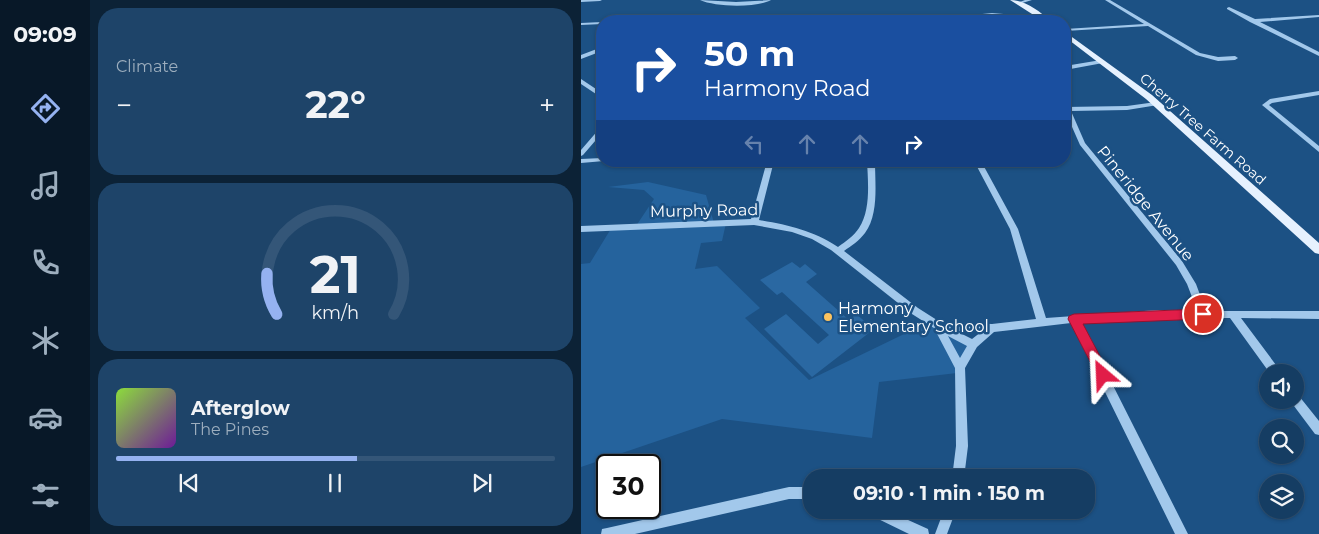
<!DOCTYPE html>
<html lang="en">
<head>
<meta charset="utf-8">
<style>
  :root { --surface:#153d63; --page:#1e4469; --text:#f1f3f6; --muted:#9daebe; --line:#345678; --accent:#95b2f1 }
  body { margin:0; font-family:Montserrat,sans-serif; background:var(--page); color:var(--text); height:100vh; display:flex; flex-direction:column; font-size:19px; white-space:nowrap }
  * { box-sizing:border-box; margin:0 }
  p { font-size:16px; color:var(--muted) }
  .icon { flex:none; width:28px; height:28px; fill:none; stroke:currentColor; stroke-width:2; stroke-linecap:round; stroke-linejoin:round }
  .map { position:relative; flex:1; overflow:hidden }
  .details { display:flex; flex-direction:column; gap:8px; padding:8px; background:#0c2236; width:491px }
  .details>* { flex:none }
  .banner { position:absolute; left:15px; top:15px; width:475px; height:152px; border-radius:20px; box-shadow:0 1px 4px #0004,0 0 0 1px var(--line); background:#1a4fa0; color:#fff; overflow:hidden }
  .buttons { position:absolute; left:678px; top:364px; display:grid; gap:10px }
  .buttons a { display:grid; place-items:center; width:45px; height:45px; border-radius:50%; background:var(--surface); box-shadow:0 1px 4px #0004,0 0 0 1px var(--line); font-size:25px }
  .speed { position:absolute; left:15px; top:454px; display:flex; gap:10px; font-size:25px; font-weight:700; text-align:center }
  .speed>* { display:grid; place-content:center; width:65px; height:65px; border-radius:50%; background:var(--surface); box-shadow:0 1px 4px #0004,0 0 0 1px var(--line); line-height:1 }
  .speed .limit { border:2px solid #111; border-radius:8px; background:#fff; color:#111 }
  .pin { position:absolute; display:grid; place-items:center; width:42px; height:42px; color:#fff; margin:-21px; border:2px solid #fff; border-radius:50%; box-shadow:0 1px 5px #0007 }
  .me { position:absolute; width:55px; margin:-28px; rotate:334deg; stroke-linejoin:round; filter:drop-shadow(0 0 4px #0008) }
  .turn { display:flex; align-items:center; gap:18px; height:105px; padding:0 25px; font-size:22px }
  .turn .icon { width:65px; height:65px; stroke-width:2.5 }
  .turn b { display:block; font-size:35px; line-height:42px }
  .lanes { display:flex; align-items:center; height:48px; padding:0 25px; background:#0003; justify-content:center; gap:25px; direction:ltr }
  .lanes .off { opacity:.35 }
  .big { font-size:38px; font-weight:700; line-height:1.1 }
  .details .tile { flex:1; display:flex; flex-direction:column; justify-content:center; gap:8px; min-width:0; padding:0 18px; border-radius:20px; background:var(--page) }
  .details .dial { align-items:center; gap:0 }
  .dial svg { height:130px; overflow:visible; fill:none; stroke:var(--line); stroke-width:7; stroke-linecap:round; text-anchor:middle }
  .dial text { fill:var(--text); stroke:none }
  .song { display:flex; align-items:center; gap:15px }
  .cover { width:60px; height:60px; border-radius:8px; background:linear-gradient(135deg,hsl(90 70% 55%),hsl(280 70% 35%)) }
  .played { height:5px; border-radius:2px; background:linear-gradient(90deg,var(--accent) 55%,var(--line) 55%) }
  .keys { display:flex; justify-content:space-around; direction:ltr }
  .heat { display:flex; justify-content:space-between; align-items:center; font-size:28px; direction:ltr }
  .trip { position:absolute; left:222px; top:469px; width:292px; height:50px; border-radius:20px; background:var(--surface); box-shadow:0 1px 4px #0004,0 0 0 1px var(--line); font-weight:700; line-height:50px; text-align:center }
  main { display:flex; flex:1; min-height:0 }
  .tabs { display:flex; flex-direction:column; width:90px; justify-content:space-around; align-items:center; background:#081828; color:var(--muted) }
  .tabs .icon { width:35px; height:35px }
  .tabs .current { color:var(--accent) }
  .tabs b { font-size:22px; color:var(--text) }
  .map>svg:first-child { display:block }
  .green { fill:#25639d }
  .building { fill:#2a68a2 }
  .lines { fill:none; stroke-linecap:round; stroke-linejoin:round }
  .minor { fill:#a2c8eb; fill-rule:evenodd }
  .major { fill:#e6f1fe; fill-rule:evenodd }
  .route { fill:#e11d48; stroke:#92132f }
  .poi-dot { fill:#fcc35f; stroke:#1c5184; stroke-width:2 }
  .labels { text-anchor:middle; stroke-width:5; stroke-linejoin:round; paint-order:stroke }
  .far-street-label { font-size:14px; fill:#fff; stroke:#1c5184 }
  .street-label { font-size:16px; fill:#fff; stroke:#1c5184 }
  .poi-label { font-size:16px; fill:#fff; stroke:#1c5184; text-anchor:start }
</style>
</head>
<body>
<main>
<nav class="tabs">
<b>09:09</b>
<svg class="icon current" aria-label="directions" viewBox="0 0 24 24"><path d="M12 3l9 9-9 9-9-9zM9 14v-3h6M13 9l2 2-2 2"/></svg>
<svg class="icon" aria-label="music" viewBox="0 0 24 24"><path d="M9 18V5l10-2v13"/><circle cx="6" cy="18" r="3"/><circle cx="16" cy="16" r="3"/></svg>
<svg class="icon" aria-label="phone" viewBox="0 0 24 24"><path d="M5 4h4l2 5-3 2q2 4 5 5l2-3 5 2v4C11 20 4 13 5 4z"/></svg>
<svg class="icon" aria-label="climate" viewBox="0 0 24 24"><path d="M12 3v18M4 7l16 10M4 17L20 7"/></svg>
<svg class="icon" aria-label="car" viewBox="0 0 24 24"><path d="M5 17H2v-5l4-1 3-4h7l3 4 3 1v5h-3M9 17h6M6 11h13"/><circle cx="7" cy="17" r="2"/><circle cx="17" cy="17" r="2"/></svg>
<svg class="icon" aria-label="filters" viewBox="0 0 24 24"><path d="M4 7h16M4 17h16"/><circle cx="9" cy="7" r="2"/><circle cx="15" cy="17" r="2"/></svg>
</nav>
<section class="details">
<div class="tile"><p>Climate</p>
<div class="heat"><a>−</a><b class="big">22°</b><a>+</a></div>
</div>
<div class="tile dial"><svg viewBox="0 0 100 80">
<path d="M14 69A42 42 0 1 1 86 69"/>
<path d="M14 69A42 42 0 0 1 8 44" stroke="#95b2f1"/>
<text x="50" y="56" font-size="32" font-weight="700">21</text>
<text x="50" y="72" font-size="11">km/h</text>
</svg></div>
<div class="tile">
<div class="song"><i class="cover"></i><div><b>Afterglow</b><p>The Pines</p></div></div>
<div class="played"></div>
<div class="keys"><svg class="icon" aria-label="previous" viewBox="0 0 24 24"><path d="M18 5L8 12l10 7zM5 5v14"/></svg><svg class="icon" aria-label="pause" viewBox="0 0 24 24"><path d="M8 5v14M16 5v14"/></svg><svg class="icon" aria-label="next" viewBox="0 0 24 24"><path d="M6 5l10 7-10 7zM19 5v14"/></svg></div>
</div>
</section>
<div class="map">
<svg width="738" height="534" viewBox="0 0 738 534">
  <rect width="100%" height="100%" fill="#1c5184"/>
  <path class="green" d="M67,182L125,195L133,223H145L141,241L120,243L114,269L136,266L179,308L164,318L228,380L350,321L390,343L376,373L298,382L291,438L141,419L0,467V264L9,263L31,227L55,226L73,199L63,190L27,187Z"/>
  <path class="building" d="M211,262L219,268L224,264L236,274L225,282L268,320L275,314L293,329L231,377L183,329L205,314L237,344L248,335L201,292L196,295L179,280Z"/>
  <g class="lines">
    <path class="minor" d="M0,0H21L19,1L0,2Z
      M119,0L155,2L190,0C175,8 134,7 119,0Z
      M444,0H451L438,4L436,3Z
      M524,0H529L619,53L637,57L654,56L657,58L654,60L637,61L615,55L567,26L484,31V29L563,24Z
      M648,7L674,19L738,15V17L679,22L738,52V56L669,22L646,9V8Z
      M411,13L445,16L460,15L462,16L445,18L411,15L355,21H341L343,20Z
      M21,22V24L0,25V23Z
      M21,47V51L0,59V55Z
      M520,60L523,62L522,63L484,70V66Z
      M0,79L21,93V98L0,84Z
      M738,91V95L691,103L688,105L738,146V152L681,105L689,99Z
      M575,102L577,103V105L546,110L490,111L504,143L601,261L615,284L625,311H738V319L660,318L698,369L699,372H688L649,318H577L500,322L607,534H594L490,323L413,332L396,347L384,368L387,446L383,478H371L375,446L374,368L353,328L331,314L250,250L231,239L211,232L173,225L0,232V226L170,219L186,161H193L178,220C207,225 231,230 257,247C265,241 273,236 278,228C290,210 287,182 286,161H294C294,184 298,214 284,233C278,241 270,246 263,251L337,308L359,322L411,324L455,319L429,229L393,161H400L437,229L465,318L577,310H616L606,284L595,265L499,145L484,111V107L546,106ZM375,331L400,332L391,339ZM367,336L386,346L379,358Z
      M21,127V133L2,155L0,156V150L19,128Z
      M21,158V161H23L0,163V159Z
      M714,394L718,396L738,421V435L734,434L710,402L709,400H714Z
      M208,487H231V499H208L54,534H20L21,529L26,528Z
      M285,510H305L347,529L348,534H328L287,514Z
      M363,510H375L366,534H354Z"/>
    <path class="major" d="M429,0C443,0 459,11 469,21H462Z
      M484,32L571,95L738,243V254L734,253L565,99L484,37Z"/>
  </g>
  <path class="route" d="M622,309L626,311L628,314L626,318L622,319L502,324L529,375L527,379L522,381L518,379L487,319L488,316L493,314Z"/>
  <circle class="poi-dot" cx="247" cy="317" r="5"/>
  <g class="labels">
    <g class="far-street-label">
      <text transform="translate(622 129) rotate(41)" y="5">Cherry Tree Farm Road</text>
    </g>
    <g class="street-label">
      <text transform="translate(565 203) rotate(51)" y="6">Pineridge Avenue</text>
      <text transform="translate(123 210) rotate(-1)" y="6">Murphy Road</text>
    </g>
    <g class="poi-label">
      <text x="257" y="314">Harmony<tspan x="257" dy="18">Elementary School</tspan></text>
    </g>
  </g>
</svg>
<div class="buttons">
<a><svg class="icon" aria-label="sound" viewBox="0 0 24 24"><path d="M4 9h4l5-4v14l-5-4H4zM17 9q2 3 0 6"/></svg></a>
<a><svg class="icon" aria-label="search" viewBox="0 0 24 24"><circle cx="10" cy="10" r="6"/><path d="M15 15l6 6"/></svg></a>
<a><svg class="icon" aria-label="layers" viewBox="0 0 24 24"><path d="M12 4l9 5-9 5-9-5zM3 14l9 5 9-5"/></svg></a>
</div>
<div class="speed"><div class="limit">30</div></div>
<div class="pin" style="left:622px;top:314px;background:#d93025"><svg class="icon" aria-label="arrive" viewBox="0 0 24 24"><path d="M6 21V4h12l-3 4 3 4H6"/></svg></div>
<svg class="me" style="left:522px;top:375px" viewBox="-20 -20 40 40"><path d="M0-17L14 15 0 8-14 15z" fill="#e11d48" stroke="#fff" stroke-width="4"/></svg>
<div class="trip">09:10 · 1 min · 150 m</div>
<div class="banner">
<div class="turn"><svg class="icon" aria-label="right" viewBox="0 0 24 24"><path d="M7 20v-9h11M14 6l5 5-5 5"/></svg><div><b>50 m</b>Harmony Road</div></div>
<div class="lanes"><svg class="icon off" aria-label="left" viewBox="0 0 24 24"><path d="M17 20v-9H6M10 6l-5 5 5 5"/></svg><svg class="icon off" aria-label="ahead" viewBox="0 0 24 24"><path d="M12 20V5M6 11l6-6 6 6"/></svg><svg class="icon off" aria-label="ahead" viewBox="0 0 24 24"><path d="M12 20V5M6 11l6-6 6 6"/></svg><svg class="icon" aria-label="right" viewBox="0 0 24 24"><path d="M7 20v-9h11M14 6l5 5-5 5"/></svg></div>
</div>
</div>
</main>
</body>
</html>
